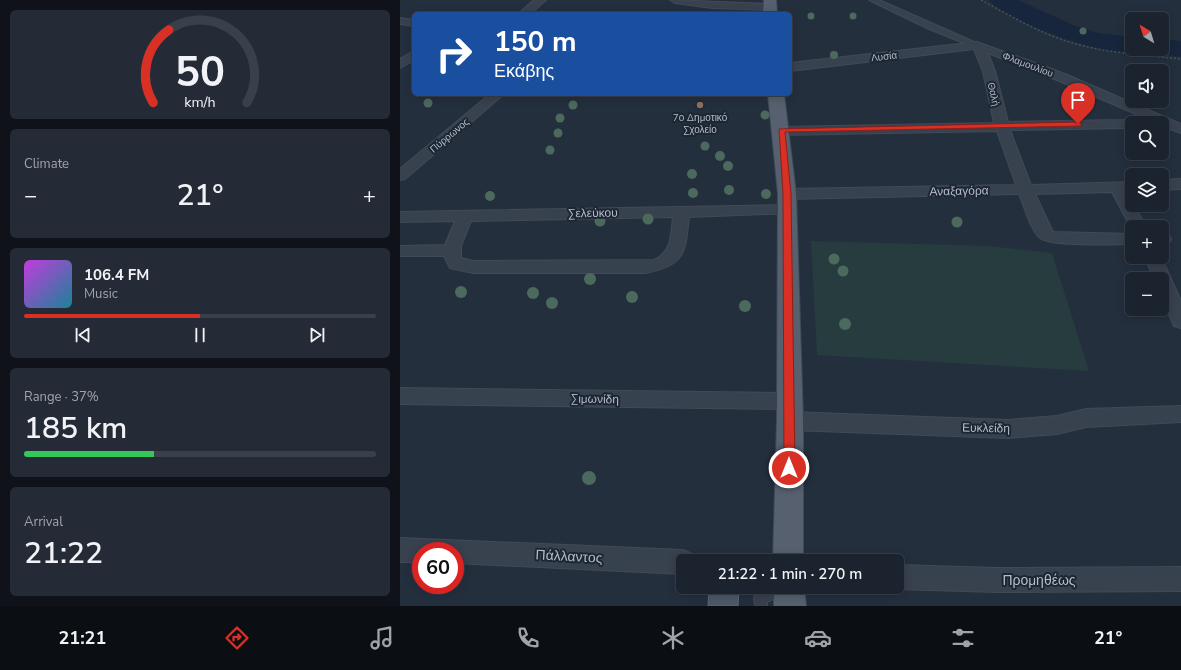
<!DOCTYPE html>
<html lang="en">
<head>
<meta charset="utf-8">
<style>
  :root { --surface:#1b232e; --page:#242b36; --text:#f1f3f6; --muted:#a0a4aa; --line:#39404a; --accent:#d93025 }
  body { margin:0; font-family:"Nunito Sans",sans-serif; background:var(--page); color:var(--text); height:100vh; display:flex; flex-direction:column; font-size:15px; white-space:nowrap }
  * { box-sizing:border-box; margin:0 }
  p { font-size:13px; color:var(--muted) }
  .icon { flex:none; width:22px; height:22px; fill:none; stroke:currentColor; stroke-width:2; stroke-linecap:round; stroke-linejoin:round }
  .map { position:relative; flex:1; overflow:hidden }
  .sheet { display:flex; flex-direction:column; gap:10px; padding:10px; background:#0f1319; width:400px }
  .sheet>* { flex:none }
  .top-card { position:absolute; left:12px; top:12px; width:380px; height:84px; border-radius:6px; box-shadow:0 2px 10px #0003,0 0 0 1px var(--line); background:#1a4fa0; color:#fff; overflow:hidden }
  .needle { width:26px; rotate:322deg }
  .tools { position:absolute; left:725px; top:12px; display:grid; gap:8px }
  .tools a { display:grid; place-items:center; width:44px; height:44px; border-radius:6px; background:var(--surface); box-shadow:0 2px 10px #0003,0 0 0 1px var(--line); font-size:20px }
  .speed { position:absolute; left:12px; top:542px; display:flex; gap:8px; font-size:20px; font-weight:700; text-align:center }
  .speed>* { display:grid; place-content:center; width:52px; height:52px; border-radius:50%; background:var(--surface); box-shadow:0 2px 10px #0003,0 0 0 1px var(--line); line-height:1 }
  .speed .limit { border:6px solid #d22; background:#fff; color:#111 }
  .pin { position:absolute; display:grid; place-items:center; width:34px; height:34px; color:#fff; margin:-41px -17px; border-radius:50% 50% 50% 0; rotate:-45deg; box-shadow:0 0 4px #0007 }
  .pin .icon { rotate:45deg }
  .me { position:absolute; width:44px; margin:-22px; rotate:0deg; stroke-linejoin:round; filter:drop-shadow(0 0 3px #0008) }
  .turn { display:flex; align-items:center; gap:14px; height:84px; padding:0 16px; font-size:18px }
  .turn .icon { width:52px; height:52px; stroke-width:2.5 }
  .turn b { display:block; font-size:28px; line-height:34px }
  .big { font-size:30px; font-weight:600; line-height:1.1 }
  .sheet .card { flex:1; display:flex; flex-direction:column; justify-content:center; gap:6px; min-width:0; padding:0 14px; border-radius:6px; background:var(--page) }
  .sheet .dial { align-items:center; gap:0 }
  .dial svg { height:104px; overflow:visible; fill:none; stroke:var(--line); stroke-width:7; stroke-linecap:round; text-anchor:middle }
  .dial text { fill:var(--text); stroke:none }
  .song { display:flex; align-items:center; gap:12px }
  .cover { width:48px; height:48px; border-radius:6px; background:linear-gradient(135deg,hsl(290 70% 55%),hsl(190 70% 35%)) }
  .played { height:4px; border-radius:2px; background:linear-gradient(90deg,var(--accent) 50%,var(--line) 50%) }
  .keys { display:flex; justify-content:space-around; direction:ltr }
  .heat { display:flex; justify-content:space-between; align-items:center; font-size:22px; direction:ltr }
  .charge { height:6px; border-radius:3px; background:linear-gradient(90deg,#34c759 37%,var(--line) 0) }
  .trip { position:absolute; left:276px; top:554px; width:228px; height:40px; border-radius:6px; background:var(--surface); box-shadow:0 2px 10px #0003,0 0 0 1px var(--line); font-weight:600; line-height:40px; text-align:center }
  .dock { display:flex; height:64px; justify-content:space-around; align-items:center; background:#0b0e12; color:var(--muted) }
  .dock .icon { width:28px; height:28px }
  .dock .active { color:var(--accent) }
  .dock b { font-size:18px; color:var(--text) }
  main { display:flex; flex:1; min-height:0 }
  .map>svg:first-child { display:block }
  .green { fill:#263c3f }
  .lines { fill:none; stroke-linecap:round; stroke-linejoin:round }
  .river { fill:#17263c; fill-rule:evenodd }
  .building { fill:#4b5868; stroke:#5c6777 }
  .service-casing { stroke:#414a57; stroke-width:2 }
  .pedestrian-casing { stroke:#414a57; stroke-width:2 }
  .minor-casing { stroke:#414a57; stroke-width:2 }
  .primary-casing { stroke:#414a57; stroke-width:2 }
  .path { stroke:#3f5557; stroke-width:1.5; stroke-dasharray:2 2; stroke-linecap:butt }
  .service { fill:#38414e; fill-rule:evenodd }
  .pedestrian { fill:#38414e; fill-rule:evenodd }
  .minor { fill:#38414e; fill-rule:evenodd }
  .primary { fill:#56606e; fill-rule:evenodd }
  .tree { fill:#4b6a5d }
  .route { fill:#d93025; stroke:#8d1f18 }
  .education-dot { fill:#8d6e63; stroke:#1d2633; stroke-width:1.5 }
  .labels { text-anchor:middle; stroke-width:4; stroke-linejoin:round; paint-order:stroke }
  .far-street-label { font-size:10px; fill:#b4bcc9; stroke:#1d2633 }
  .far-poi-label { font-size:10px; fill:#b4bcc9; stroke:#1d2633 }
  .street-label { font-size:12px; fill:#b4bcc9; stroke:#1d2633 }
  .near-street-label { font-size:14px; fill:#b4bcc9; stroke:#1d2633 }
</style>
</head>
<body>
<main>
<section class="sheet">
<div class="card dial"><svg viewBox="0 0 100 80">
<path d="M14 69A42 42 0 1 1 86 69"/>
<path d="M14 69A42 42 0 0 1 26 13" stroke="#d93025"/>
<text x="50" y="56" font-size="32" font-weight="700">50</text>
<text x="50" y="72" font-size="11">km/h</text>
</svg></div>
<div class="card"><p>Climate</p>
<div class="heat"><a>−</a><b class="big">21°</b><a>+</a></div>
</div>
<div class="card">
<div class="song"><i class="cover"></i><div><b>106.4 FM</b><p>Music</p></div></div>
<div class="played"></div>
<div class="keys"><svg class="icon" aria-label="previous" viewBox="0 0 24 24"><path d="M18 5L8 12l10 7zM5 5v14"/></svg><svg class="icon" aria-label="pause" viewBox="0 0 24 24"><path d="M8 5v14M16 5v14"/></svg><svg class="icon" aria-label="next" viewBox="0 0 24 24"><path d="M6 5l10 7-10 7zM19 5v14"/></svg></div>
</div>
<div class="card"><p>Range · 37%</p><b class="big">185 km</b><div class="charge"></div></div>
<div class="card"><p>Arrival</p><b class="big">21:22</b></div>
</section>
<div class="map">
<svg width="781" height="606" viewBox="0 0 781 606">
  <rect width="100%" height="100%" fill="#242f3e"/>
  <path class="green" d="M411,241L589,246L652,253L689,371L417,355Z"/>
  <g class="lines">
    <path class="river" d="M589,0H618L673,25L698,33L732,37V49H742C722,65 604,21 589,0Z
      M762,39L781,41V57L753,52L751,49H762Z"/>
  </g>
  <path class="building" d="M309,589H339L338,606H308Z"/>
  <g class="lines">
    <g class="service-casing">
      <path id="service" d="M371,587H391L389,591L367,602V606H355L354,599L355,594Z"/>
    </g>
    <g class="pedestrian-casing">
      <path id="pedestrian" d="M469,0H479L581,45L580,47H574L529,29Z"/>
    </g>
    <g class="minor-casing">
      <path id="minor" d="M134,0H146L130,14H118Z
        M270,0L370,4L375,7L370,10L312,8L275,3Z
        M0,18L14,20V26L0,24Z
        M577,42L665,74L781,124V133L762,126V123H732V127L724,128L610,130L631,185L732,182V192H727L732,200V205H734L746,227H732V230L712,192L635,194L653,232L732,234V244C715,244 651,247 640,238C631,231 624,205 619,194L387,199L382,197L379,194L382,191L387,189L616,185L597,131L381,135L376,134L374,131L376,128L381,127L594,123L583,71L574,49L390,71V63ZM588,53L657,80L743,117L724,120L608,122L595,71Z
        M14,51V60L0,68V59Z
        M90,94H104L5,179L0,180V169Z
        M781,179V189L762,190V180Z
        M387,205L393,207L395,210L393,213L289,217C285,253 285,266 245,273H73L50,268L44,256H0V246L45,245L55,221L0,222V212ZM273,217C271,234 272,252 254,260L73,261L61,258V246L71,221Z
        M762,234L769,235L771,239L769,243L762,244Z
        M745,257H761L781,301V328L774,326L762,298V279H754Z
        M0,388L390,393L397,395L400,401L397,407L390,409L0,404Z
        M781,406V422L686,427L657,434L608,438L390,430L383,427L380,421L383,415L390,412L608,420L657,416L686,409Z
        M0,538L283,550L292,554L295,561H283V574L55,563V551H21V562H0Z
        M497,565L597,568L781,567V591L597,592L497,589L492,587H497Z"/>
    </g>
    <g class="primary-casing">
      <path id="primary" d="M364,0H376L377,14H363Z
        M368,94H384L396,194L403,421V561H373L377,421L378,194Z
        M374,587H404L406,606H374Z"/>
    </g>
    <path class="path" d="M581,0C609,15 636,31 666,41C703,53 743,55 781,59"/>
    <use href="#service" class="service"/>
    <use href="#pedestrian" class="pedestrian"/>
    <use href="#minor" class="minor"/>
    <use href="#primary" class="primary"/>
  </g>
  <g class="tree">
    <circle cx="411" cy="16" r="3.5"/>
    <circle cx="453" cy="16" r="3.5"/>
    <circle cx="683" cy="31" r="3.5"/>
    <circle cx="434" cy="55" r="4"/>
    <circle cx="28" cy="103" r="4.5"/>
    <circle cx="173" cy="105" r="4.5"/>
    <circle cx="365" cy="115" r="4.5"/>
    <circle cx="160" cy="118" r="4.5"/>
    <circle cx="158" cy="133" r="4.5"/>
    <circle cx="305" cy="146" r="4.5"/>
    <circle cx="150" cy="150" r="4.5"/>
    <circle cx="320" cy="156" r="5"/>
    <circle cx="328" cy="166" r="5"/>
    <circle cx="292" cy="174" r="5"/>
    <circle cx="329" cy="190" r="5"/>
    <circle cx="293" cy="193" r="5"/>
    <circle cx="366" cy="194" r="5"/>
    <circle cx="90" cy="196" r="5"/>
    <circle cx="248" cy="219" r="5.5"/>
    <circle cx="200" cy="221" r="5.5"/>
    <circle cx="557" cy="222" r="5.5"/>
    <circle cx="434" cy="259" r="5.5"/>
    <circle cx="443" cy="271" r="5.5"/>
    <circle cx="190" cy="279" r="6"/>
    <circle cx="61" cy="292" r="6"/>
    <circle cx="133" cy="293" r="6"/>
    <circle cx="232" cy="297" r="6"/>
    <circle cx="152" cy="303" r="6"/>
    <circle cx="345" cy="306" r="6"/>
    <circle cx="445" cy="324" r="6"/>
    <circle cx="189" cy="478" r="7"/>
  </g>
  <path class="route" d="M678,122L681,123V126L385,132L391,194L395,468L393,471L389,473L385,471L384,468L383,194L379,129Z"/>
  <circle class="education-dot" cx="300" cy="105" r="4"/>
  <g class="labels">
    <g class="far-street-label">
      <text transform="translate(484 56) rotate(-7)" y="4">Λυσία</text>
      <text transform="translate(628 64) rotate(21)" y="4">Φλαμουλίου</text>
      <text transform="translate(594 94) rotate(77)" y="4">Θαλή</text>
      <text transform="translate(49 135) rotate(-40)" y="4">Πύρρωνος</text>
    </g>
    <g class="far-poi-label">
      <text x="300" y="121">7ο Δημοτικό<tspan x="300" dy="12">Σχολείο</tspan></text>
    </g>
    <g class="street-label">
      <text transform="translate(559 191) rotate(-1)" y="4">Αναξαγόρα</text>
      <text transform="translate(193 213) rotate(-1)" y="4">Σελεύκου</text>
      <text transform="translate(195 399) rotate(1)" y="4">Σιμωνίδη</text>
      <text transform="translate(586 428) rotate(1)" y="4">Ευκλείδη</text>
    </g>
    <g class="near-street-label">
      <text transform="translate(169 556) rotate(3)" y="5">Πάλλαντος</text>
      <text x="639" y="585">Προμηθέως</text>
    </g>
  </g>
</svg>
<div class="tools">
<a><svg class="needle" viewBox="-14 -14 28 28"><path d="M0-13l5 13h-10z" fill="#e53935"/><path d="M0 13l5-13h-10z" fill="#a0a4aa"/></svg></a>
<a><svg class="icon" aria-label="sound" viewBox="0 0 24 24"><path d="M4 9h4l5-4v14l-5-4H4zM17 9q2 3 0 6"/></svg></a>
<a><svg class="icon" aria-label="search" viewBox="0 0 24 24"><circle cx="10" cy="10" r="6"/><path d="M15 15l6 6"/></svg></a>
<a><svg class="icon" aria-label="layers" viewBox="0 0 24 24"><path d="M12 4l9 5-9 5-9-5zM3 14l9 5 9-5"/></svg></a>
<a>+</a>
<a>−</a>
</div>
<div class="speed"><div class="limit">60</div></div>
<div class="pin" style="left:678px;top:124px;background:#d93025"><svg class="icon" aria-label="arrive" viewBox="0 0 24 24"><path d="M6 21V4h12l-3 4 3 4H6"/></svg></div>
<svg class="me" style="left:389px;top:468px" viewBox="-20 -20 40 40"><circle r="17" fill="#d93025" stroke="#fff" stroke-width="3"/><path d="M0-11L8 9 0 5-8 9z" fill="#fff"/></svg>
<div class="trip">21:22 · 1 min · 270 m</div>
<div class="top-card">
<div class="turn"><svg class="icon" aria-label="right" viewBox="0 0 24 24"><path d="M7 20v-9h11M14 6l5 5-5 5"/></svg><div><b>150 m</b>Εκάβης</div></div>
</div>
</div>
</main>
<nav class="dock">
<b>21:21</b>
<svg class="icon active" aria-label="directions" viewBox="0 0 24 24"><path d="M12 3l9 9-9 9-9-9zM9 14v-3h6M13 9l2 2-2 2"/></svg>
<svg class="icon" aria-label="music" viewBox="0 0 24 24"><path d="M9 18V5l10-2v13"/><circle cx="6" cy="18" r="3"/><circle cx="16" cy="16" r="3"/></svg>
<svg class="icon" aria-label="phone" viewBox="0 0 24 24"><path d="M5 4h4l2 5-3 2q2 4 5 5l2-3 5 2v4C11 20 4 13 5 4z"/></svg>
<svg class="icon" aria-label="climate" viewBox="0 0 24 24"><path d="M12 3v18M4 7l16 10M4 17L20 7"/></svg>
<svg class="icon" aria-label="car" viewBox="0 0 24 24"><path d="M5 17H2v-5l4-1 3-4h7l3 4 3 1v5h-3M9 17h6M6 11h13"/><circle cx="7" cy="17" r="2"/><circle cx="17" cy="17" r="2"/></svg>
<svg class="icon" aria-label="filters" viewBox="0 0 24 24"><path d="M4 7h16M4 17h16"/><circle cx="9" cy="7" r="2"/><circle cx="15" cy="17" r="2"/></svg>
<b>21°</b>
</nav>
</body>
</html>
